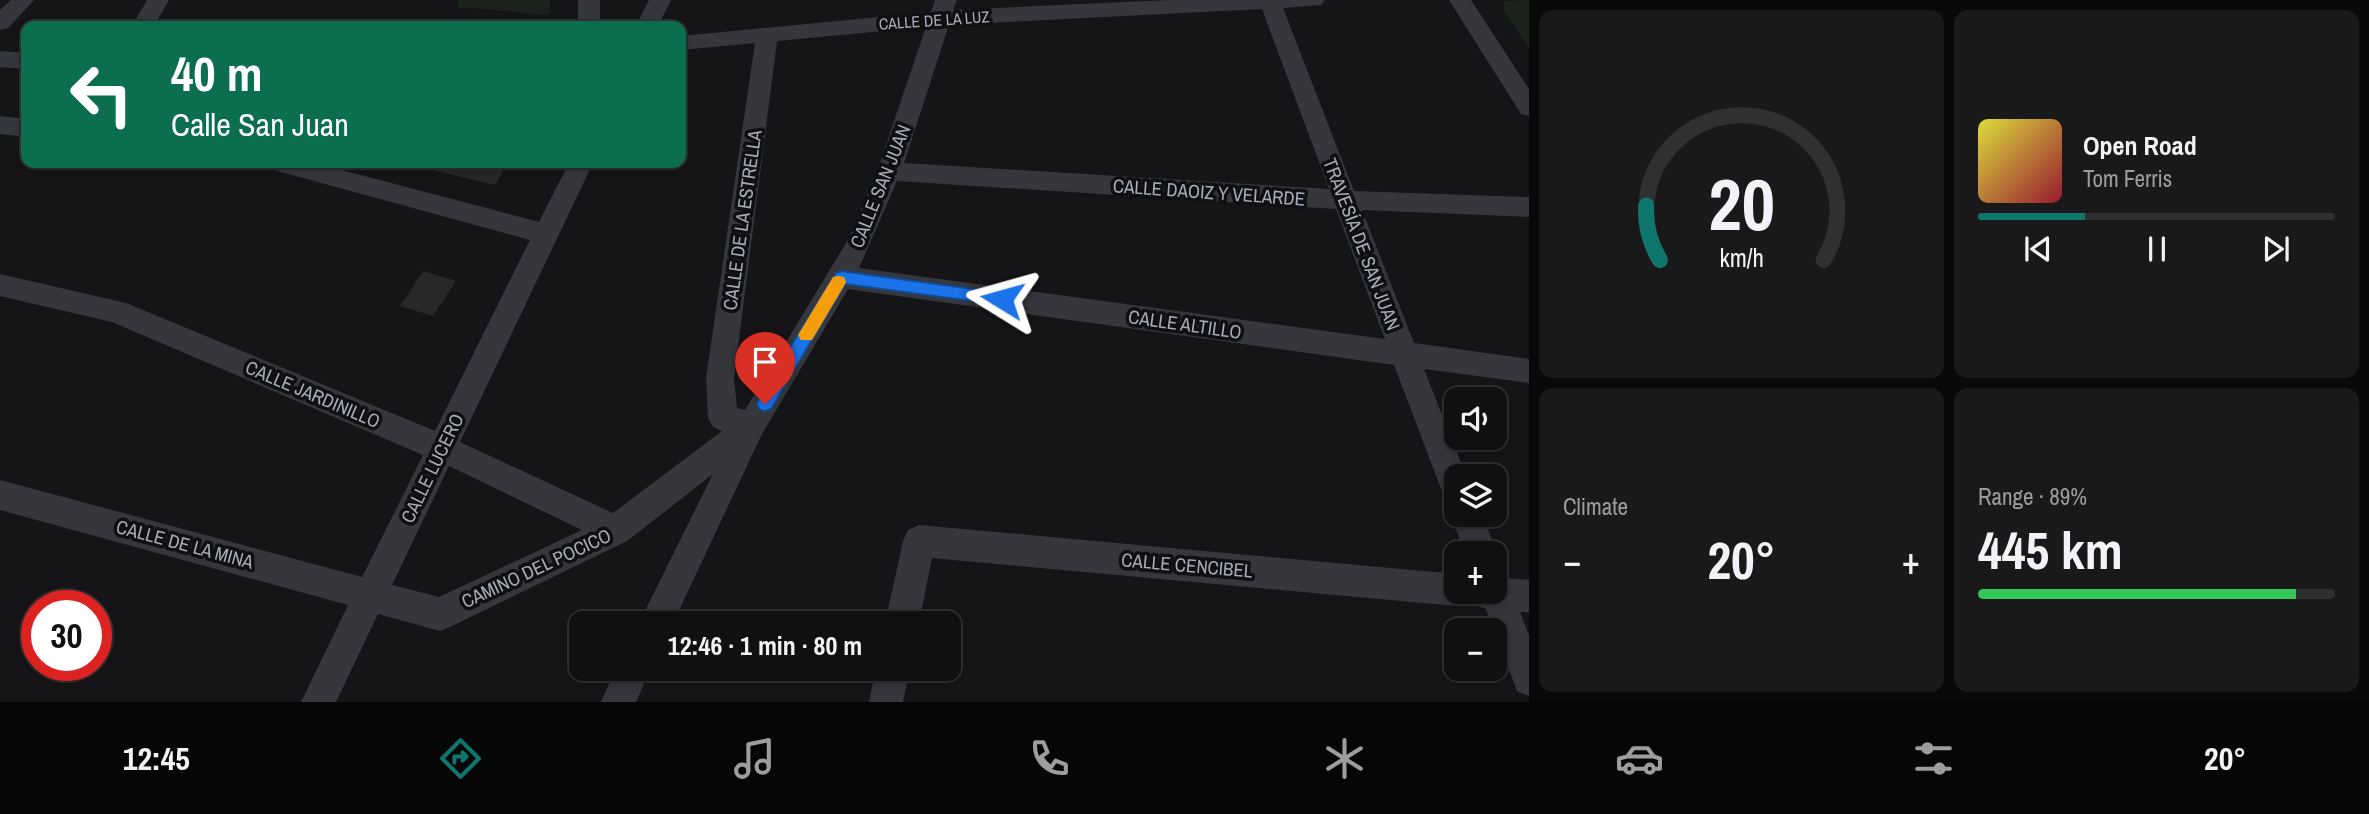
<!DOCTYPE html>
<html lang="en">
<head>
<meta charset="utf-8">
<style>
  :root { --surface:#101011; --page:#19191a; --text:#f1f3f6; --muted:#9c9d9f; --line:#303031; --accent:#0f766e }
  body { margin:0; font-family:"Archivo Narrow",sans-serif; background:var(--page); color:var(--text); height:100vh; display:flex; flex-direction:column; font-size:26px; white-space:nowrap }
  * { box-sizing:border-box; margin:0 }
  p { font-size:23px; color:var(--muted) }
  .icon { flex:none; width:38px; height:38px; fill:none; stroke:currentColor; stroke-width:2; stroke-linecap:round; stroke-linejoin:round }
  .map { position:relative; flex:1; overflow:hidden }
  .panel { display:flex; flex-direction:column; gap:10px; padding:10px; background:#090909; width:840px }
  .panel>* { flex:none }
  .hud { position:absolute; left:21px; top:21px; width:665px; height:147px; border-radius:14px; box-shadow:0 4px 10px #0003,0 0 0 2px var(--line); background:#0b6e4f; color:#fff; overflow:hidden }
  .buttons { position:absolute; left:1444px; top:387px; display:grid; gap:14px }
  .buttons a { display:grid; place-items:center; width:63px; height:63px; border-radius:14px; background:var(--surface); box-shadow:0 4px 10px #0003,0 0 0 2px var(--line); font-size:35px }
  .speed { position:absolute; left:21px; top:590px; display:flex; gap:14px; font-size:35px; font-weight:700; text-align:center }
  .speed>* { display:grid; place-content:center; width:91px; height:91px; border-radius:50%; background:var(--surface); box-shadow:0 4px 10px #0003,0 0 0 2px var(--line); line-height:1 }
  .speed .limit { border:10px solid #d22; background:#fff; color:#111 }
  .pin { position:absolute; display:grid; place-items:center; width:60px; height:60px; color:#fff; margin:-72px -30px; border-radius:50% 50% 50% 0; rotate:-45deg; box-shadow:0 0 7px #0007 }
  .pin .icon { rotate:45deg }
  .me { position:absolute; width:77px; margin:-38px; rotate:278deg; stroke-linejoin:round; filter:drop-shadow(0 0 5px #0008) }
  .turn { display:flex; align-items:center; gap:24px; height:147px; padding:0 35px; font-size:32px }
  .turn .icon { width:91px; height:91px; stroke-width:2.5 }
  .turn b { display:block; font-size:49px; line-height:60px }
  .big { font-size:52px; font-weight:700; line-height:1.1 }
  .panel .card { flex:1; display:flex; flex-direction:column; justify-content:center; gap:10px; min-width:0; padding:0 24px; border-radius:14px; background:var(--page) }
  .panel .dial { align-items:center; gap:0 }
  .dial svg { height:182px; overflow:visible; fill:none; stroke:var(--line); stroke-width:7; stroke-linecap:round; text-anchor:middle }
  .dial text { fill:var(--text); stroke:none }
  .song { display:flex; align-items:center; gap:21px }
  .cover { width:84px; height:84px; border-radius:10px; background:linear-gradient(135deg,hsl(60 70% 55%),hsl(350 70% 35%)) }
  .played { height:7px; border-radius:4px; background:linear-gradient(90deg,var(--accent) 30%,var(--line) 30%) }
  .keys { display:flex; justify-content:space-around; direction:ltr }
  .heat { display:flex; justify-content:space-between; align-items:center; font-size:38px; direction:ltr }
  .charge { height:10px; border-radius:5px; background:linear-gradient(90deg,#34c759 89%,var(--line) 0) }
  .panel .tiles { flex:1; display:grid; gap:10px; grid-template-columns:repeat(2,1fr) }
  .trip { position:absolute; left:569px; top:611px; width:392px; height:70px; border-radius:14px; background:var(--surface); box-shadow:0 4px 10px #0003,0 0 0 2px var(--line); font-weight:700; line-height:70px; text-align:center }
  .tab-bar { display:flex; height:112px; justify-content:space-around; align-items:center; background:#060607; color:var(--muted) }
  .tab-bar .icon { width:49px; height:49px }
  .tab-bar .current { color:var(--accent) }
  .tab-bar b { font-size:32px; color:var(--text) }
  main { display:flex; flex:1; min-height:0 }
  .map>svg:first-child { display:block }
  .green { fill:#1a221b }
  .building { fill:#28282b }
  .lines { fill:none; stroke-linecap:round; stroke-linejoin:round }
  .minor { fill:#35373c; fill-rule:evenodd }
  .route { fill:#1a73e8; stroke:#114b97; stroke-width:2 }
  .slow { fill:#f59e0b }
  .labels { text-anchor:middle; stroke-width:7; stroke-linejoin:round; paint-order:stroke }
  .far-street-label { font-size:16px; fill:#a5acb8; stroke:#101012 }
  .street-label { font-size:19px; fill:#a5acb8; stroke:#101012 }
</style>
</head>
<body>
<main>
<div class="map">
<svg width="1529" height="702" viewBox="0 0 1529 702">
  <rect width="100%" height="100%" fill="#151517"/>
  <path class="green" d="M458,0H550L549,15L457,7Z
    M1529,0V48L1504,11V1Z"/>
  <path class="building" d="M403,163H508L495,185Z
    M423,271L456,281L433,316L400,306Z"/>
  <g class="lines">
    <path class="minor" d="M11,0H34L8,28L0,30V10Z
      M147,0H169L154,26H132Z
      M578,0H600V26H578Z
      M649,0H671L658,26H636Z
      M935,0H957L953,10L1169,0H1325L1321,5L1283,8L1354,191L1529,197V217L1362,210L1414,343L1529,359V383L1424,369L1466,476H1456V514H1482L1497,553L1494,559V553H1465L1450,514L1455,503L1445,499L1394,365L848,289L762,434L673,623H639L713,474L627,541L452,626L440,631L378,614L336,702H301L348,605L0,510V480L362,577L423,455L112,322L0,296V274L126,303L435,431L530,240L281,172L272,169L269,163H315L539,222L569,163H593L460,442L613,513L722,431L713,427L708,418L706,378L755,43L681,50V36L931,12ZM1262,9L1329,189L904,163L949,25ZM926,27L877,171L849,238L745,410L737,408L734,378L777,41ZM897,181L1336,209L1385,339L859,268ZM449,466L582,530L439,597L392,585Z
      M1449,0H1471L1529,89V116L1521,114Z
      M0,51L26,53V69L0,67Z
      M0,116L26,119V137L0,134Z
      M919,525L1456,574V592H1494V572L1506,578L1529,580V612H1520L1529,635V696L1517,691L1486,609L1467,602L1456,606L932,558L919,623H885L903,541L908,530Z
      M616,668H651L636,702H601Z
      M876,668H910L903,702H869Z"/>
  </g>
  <path class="route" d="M841,271L1002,293L1010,299L1002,305L845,284L771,409L765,411L759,409L757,404L759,398L836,273Z"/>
  <path class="slow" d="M838,276L844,277L846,282L844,286L812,340H801L798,335L801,330L833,277Z"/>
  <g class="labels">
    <g class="far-street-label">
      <text transform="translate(934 20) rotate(-4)" y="6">CALLE DE LA LUZ</text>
    </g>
    <g class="street-label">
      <text transform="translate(880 186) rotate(-68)" y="7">CALLE SAN JUAN</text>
      <text transform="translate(1209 192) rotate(4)" y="7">CALLE DAOIZ Y VELARDE</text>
      <text transform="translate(742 220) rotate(-82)" y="7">CALLE DE LA ESTRELLA</text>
      <text transform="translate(1362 244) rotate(69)" y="7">TRAVESÍA DE SAN JUAN</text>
      <text transform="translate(1185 324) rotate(8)" y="7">CALLE ALTILLO</text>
      <text transform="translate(313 394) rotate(23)" y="7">CALLE JARDINILLO</text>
      <text transform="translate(432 468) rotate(-64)" y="7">CALLE LUCERO</text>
      <text transform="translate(185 544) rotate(15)" y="7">CALLE DE LA MINA</text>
      <text transform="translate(1187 565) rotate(5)" y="7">CALLE CENCIBEL</text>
      <text transform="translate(536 568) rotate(-25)" y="7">CAMINO DEL POCICO</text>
    </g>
  </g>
</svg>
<div class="buttons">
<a><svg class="icon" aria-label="sound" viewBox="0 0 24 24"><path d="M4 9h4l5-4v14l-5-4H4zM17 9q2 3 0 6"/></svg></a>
<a><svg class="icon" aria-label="layers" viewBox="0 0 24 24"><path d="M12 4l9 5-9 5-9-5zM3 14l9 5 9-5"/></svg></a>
<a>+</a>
<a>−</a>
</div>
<div class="speed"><div class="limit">30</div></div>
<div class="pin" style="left:765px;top:404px;background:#d93025"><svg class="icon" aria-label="arrive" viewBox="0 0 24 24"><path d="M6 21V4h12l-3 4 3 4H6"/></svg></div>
<svg class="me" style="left:1002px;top:299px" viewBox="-20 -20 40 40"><path d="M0-17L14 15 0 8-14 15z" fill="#1a73e8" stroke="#fff" stroke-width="4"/></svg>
<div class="trip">12:46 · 1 min · 80 m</div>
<div class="hud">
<div class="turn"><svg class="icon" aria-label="left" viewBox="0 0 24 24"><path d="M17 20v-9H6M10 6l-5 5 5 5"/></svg><div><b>40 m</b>Calle San Juan</div></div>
</div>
</div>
<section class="panel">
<div class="tiles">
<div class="card dial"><svg viewBox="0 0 100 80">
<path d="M14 69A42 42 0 1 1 86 69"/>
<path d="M14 69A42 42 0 0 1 8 45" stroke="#0f766e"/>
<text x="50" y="56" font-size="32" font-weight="700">20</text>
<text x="50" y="72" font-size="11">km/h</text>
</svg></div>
<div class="card">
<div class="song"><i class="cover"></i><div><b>Open Road</b><p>Tom Ferris</p></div></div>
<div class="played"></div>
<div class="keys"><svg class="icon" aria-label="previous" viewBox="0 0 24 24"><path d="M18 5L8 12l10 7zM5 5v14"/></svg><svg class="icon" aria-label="pause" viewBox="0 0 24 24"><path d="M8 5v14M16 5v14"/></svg><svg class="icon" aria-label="next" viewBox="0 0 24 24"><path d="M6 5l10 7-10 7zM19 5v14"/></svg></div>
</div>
<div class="card"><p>Climate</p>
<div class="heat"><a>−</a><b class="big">20°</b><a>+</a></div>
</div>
<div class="card"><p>Range · 89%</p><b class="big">445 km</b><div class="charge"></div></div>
</div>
</section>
</main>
<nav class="tab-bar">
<b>12:45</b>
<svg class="icon current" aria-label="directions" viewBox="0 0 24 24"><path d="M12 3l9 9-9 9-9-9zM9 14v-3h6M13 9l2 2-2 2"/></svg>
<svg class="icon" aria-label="music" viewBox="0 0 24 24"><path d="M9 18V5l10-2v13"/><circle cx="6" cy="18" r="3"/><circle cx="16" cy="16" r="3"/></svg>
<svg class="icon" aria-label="phone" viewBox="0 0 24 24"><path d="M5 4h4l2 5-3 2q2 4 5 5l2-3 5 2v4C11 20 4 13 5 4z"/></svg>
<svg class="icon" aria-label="climate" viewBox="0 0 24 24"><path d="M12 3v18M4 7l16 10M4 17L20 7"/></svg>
<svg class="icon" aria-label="car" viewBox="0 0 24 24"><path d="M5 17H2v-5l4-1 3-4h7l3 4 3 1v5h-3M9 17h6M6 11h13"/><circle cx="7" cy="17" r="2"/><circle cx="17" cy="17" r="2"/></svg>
<svg class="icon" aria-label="filters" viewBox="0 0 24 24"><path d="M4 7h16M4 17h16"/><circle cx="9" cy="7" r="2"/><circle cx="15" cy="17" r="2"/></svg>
<b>20°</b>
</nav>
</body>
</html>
